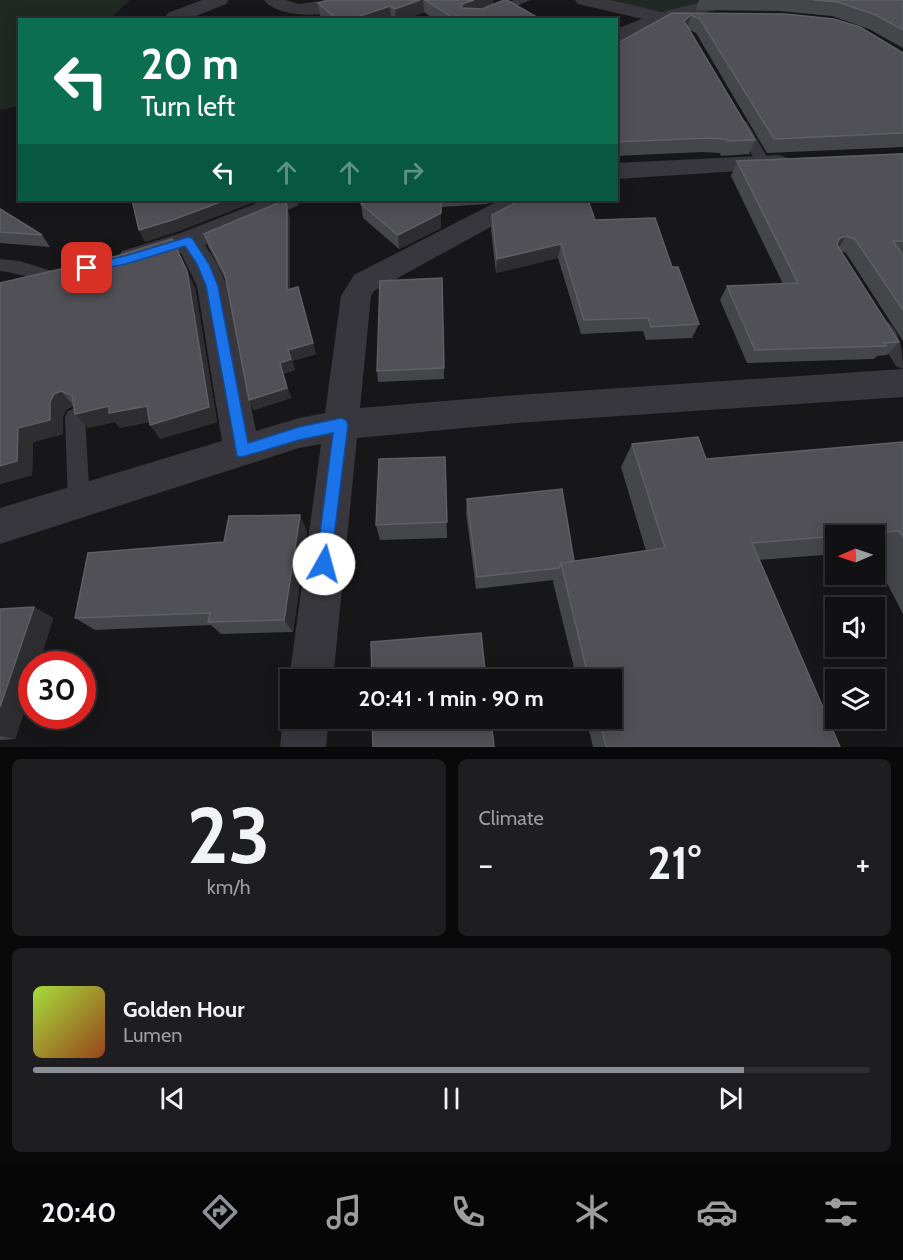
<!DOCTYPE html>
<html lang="en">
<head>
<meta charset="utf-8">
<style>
  :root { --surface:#111012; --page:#1e1e20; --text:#f1f3f6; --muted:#9c9d9f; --line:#303032; --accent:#8c9099 }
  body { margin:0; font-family:Cabin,sans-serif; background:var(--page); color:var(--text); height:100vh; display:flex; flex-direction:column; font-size:22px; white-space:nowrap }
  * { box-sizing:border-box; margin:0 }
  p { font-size:20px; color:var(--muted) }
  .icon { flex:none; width:33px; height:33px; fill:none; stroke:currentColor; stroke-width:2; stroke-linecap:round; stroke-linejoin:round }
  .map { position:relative; height:747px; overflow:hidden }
  .sheet { display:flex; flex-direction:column; gap:12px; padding:12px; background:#09090a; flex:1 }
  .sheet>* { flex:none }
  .hud { position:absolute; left:18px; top:18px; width:600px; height:183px; border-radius:0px; box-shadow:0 3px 15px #0003,0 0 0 2px var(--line); background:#0b6e4f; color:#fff; overflow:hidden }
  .needle { width:39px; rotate:268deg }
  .controls { position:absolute; left:825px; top:525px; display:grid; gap:12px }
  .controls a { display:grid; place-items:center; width:60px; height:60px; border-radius:0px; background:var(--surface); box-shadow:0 3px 15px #0003,0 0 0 2px var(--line); font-size:30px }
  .speed { position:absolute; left:18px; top:651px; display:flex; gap:12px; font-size:30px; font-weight:700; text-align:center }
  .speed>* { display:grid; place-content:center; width:78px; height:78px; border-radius:50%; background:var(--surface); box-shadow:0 3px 15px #0003,0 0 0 2px var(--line); line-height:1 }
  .speed .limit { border:9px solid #d22; background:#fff; color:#111 }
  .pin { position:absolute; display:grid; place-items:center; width:51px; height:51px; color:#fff; margin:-26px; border-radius:12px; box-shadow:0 3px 9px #0006 }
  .me { position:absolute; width:66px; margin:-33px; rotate:7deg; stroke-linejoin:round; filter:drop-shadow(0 0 4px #0008) }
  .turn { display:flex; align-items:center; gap:21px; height:126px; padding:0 24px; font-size:27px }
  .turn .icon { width:78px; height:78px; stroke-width:2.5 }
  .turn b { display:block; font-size:42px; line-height:51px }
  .lanes { display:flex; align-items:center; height:57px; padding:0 24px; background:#0003; justify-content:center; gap:30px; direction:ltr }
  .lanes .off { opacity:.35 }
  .big { font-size:45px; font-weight:700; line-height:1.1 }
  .sheet .widget { flex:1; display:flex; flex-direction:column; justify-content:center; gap:9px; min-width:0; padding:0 21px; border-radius:9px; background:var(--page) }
  .sheet .dial { align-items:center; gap:0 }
  .dial b { font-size:78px; line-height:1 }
  .song { display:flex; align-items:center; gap:18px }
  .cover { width:72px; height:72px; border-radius:9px; background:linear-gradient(135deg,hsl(80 70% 55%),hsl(20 70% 35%)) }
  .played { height:6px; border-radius:3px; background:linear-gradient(90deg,var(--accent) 85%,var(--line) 85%) }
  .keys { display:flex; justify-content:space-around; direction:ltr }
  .heat { display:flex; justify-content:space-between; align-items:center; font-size:33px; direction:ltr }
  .sheet .tiles { flex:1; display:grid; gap:12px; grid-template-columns:1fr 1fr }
  .widget:last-child { grid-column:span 2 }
  .trip { position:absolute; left:280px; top:669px; width:342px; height:60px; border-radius:0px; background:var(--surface); box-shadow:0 3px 15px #0003,0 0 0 2px var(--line); font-weight:700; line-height:60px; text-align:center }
  .tab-bar { display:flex; height:96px; justify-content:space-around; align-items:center; background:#070607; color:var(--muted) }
  .tab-bar .icon { width:42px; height:42px }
  .tab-bar .current { color:var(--accent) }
  .tab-bar b { font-size:27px; color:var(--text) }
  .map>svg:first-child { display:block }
  .green { fill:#202823 }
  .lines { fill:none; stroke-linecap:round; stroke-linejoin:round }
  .service { fill:#37373d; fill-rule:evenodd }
  .minor { fill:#37373d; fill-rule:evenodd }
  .wall { fill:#45464a }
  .shaded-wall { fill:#2e2e31 }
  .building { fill:#505056; stroke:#5e5e65; stroke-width:1.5 }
  .route { fill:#1a73e8; stroke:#114b97; stroke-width:1.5 }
</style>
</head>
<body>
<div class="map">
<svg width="903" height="747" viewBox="0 0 903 747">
  <rect width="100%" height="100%" fill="#171618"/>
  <path class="green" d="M0,0H130L110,19L20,20L19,106L0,110Z
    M594,0H729L680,12L615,8Z"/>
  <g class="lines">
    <path class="service" d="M514,0H531L481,20H463Z
      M740,118L747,122L771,164L769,167L764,169L757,164L733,122Z
      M0,259L20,261L55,272L58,276L55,280C46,283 13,272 0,271Z
      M880,318C900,324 903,351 903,369L896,366L871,325L873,320Z
      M75,408L82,411L85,417L90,502L87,509L79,512L71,509L68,502L65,417L68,411Z"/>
    <path class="minor" d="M202,0H229L226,4L186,20H167L165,17L168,13Z
      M264,0H286L299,4L327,0H357C344,18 279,21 264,0Z
      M575,0H610L662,12L709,0H744L741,4L703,13L714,15L717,19L714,23L666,24L616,42V29L642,19L578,4Z
      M779,155L788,158L792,163L788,168L616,179V163Z
      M265,200H301L297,206L205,245L217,264L227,286L256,431L299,418L325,413L341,296L354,275L500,200H533L529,206L374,291L371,296L360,408L517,395L903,369V397L517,423L357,438L333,680H291V685L289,680L321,444L299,448L0,544V508L222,441L197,286L181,253L132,268L122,265L118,258L122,251L178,234Z
      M291,701V718H329L326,747H280L283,718Z"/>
  </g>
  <path class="wall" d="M328,0H493V4L542,20H435L424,12L404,20H324L320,16L318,3Z
    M699,0H903V48L869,29L832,16L780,11L696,10Z
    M672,13L785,14L903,53V147L767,153L696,33L688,29L755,140L749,154L721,156L720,153L702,152L616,156V42L618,43Z
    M903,153V254H902L903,256V341L846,253L841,251L899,342L887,355L877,356L874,359L747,363L720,300L727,286L783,284L731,176L737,161Z
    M370,200H496L487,204L441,207V228L399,249L363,218L361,204Z
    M287,206L290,218V289L316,354L292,361L295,370L283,374L291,398L254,410L249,400L225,279L208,246L204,234Z
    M0,209L42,235L50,247L0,243Z
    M492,215L595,220L672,267L699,324L692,338L646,340L643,331L581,334L558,258L496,273L491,230Z
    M442,278L444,379L378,382L377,371Z
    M0,283L195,287L217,422L160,439L149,422L120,428L115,422L88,428L74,406L67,409L63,416V434L33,442L32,475L0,484Z
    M903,442V614L874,558V536H836V554L759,560L840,747H593L586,718H612V680H577L553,582L554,580L476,589L466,513L467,499L574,561L646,551L621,467L632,444L706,459Z
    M445,457L447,538L380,540L376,525Z
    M307,531L293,632L221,634L211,625L95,630L75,618L224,542Z
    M34,607L53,618L39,664H32V687L15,739L0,740V609Z"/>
  <path class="shaded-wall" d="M420,0H423L424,12L404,20H396L395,9Z
    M474,0H493V6L462,20V4Z
    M390,6L391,20H348Z
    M691,15L687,28L684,21Z
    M226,200H260L177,232L145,242L139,230Z
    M488,200H496L487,204Z
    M287,206L290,218V301L287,290Z
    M441,213V228L399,249L398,235Z
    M846,236L837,250L830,253L839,239Z
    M561,244L558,258L496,273L497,259Z
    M187,271L195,287L217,422L160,439L150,425Z
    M298,287L316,354L292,361L288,350Z
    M291,359L295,370L283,374L291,398L254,410L249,400L280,363Z
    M61,391L74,406L67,409L63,416V434L33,442L32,475L0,484V466L18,428L54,394Z
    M109,406H147L157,420L120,428L115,422L88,428L75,414Z
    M300,515L307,531L293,632L284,620Z
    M34,607L53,618L39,664H32V687L15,739L0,736V707Z"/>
  <path class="building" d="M328,0H420L395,9L390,6L348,20H338L318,3Z
    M425,0H474L462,4V8L482,9L504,0H507L542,20H456Z
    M813,0H903V30L876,15L838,2Z
    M672,13L785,14L834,19L860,27L903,53V133L774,139L700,19L691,15L684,21L755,140L727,141L725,139L707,138L616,142V42L618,43Z
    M903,154V241H893L903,256V310L855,239L846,236L839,239L837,245L899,342L884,343L886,346L755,350L727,286L798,283L737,161Z
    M132,200H226L172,220L139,230Z
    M285,200L287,206V290L298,287L313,343L288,350L291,359L280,363L287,388L249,400L225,274L204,234Z
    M370,200H441V213L398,235L361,204Z
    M521,200H588L595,220L655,218L672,267H678L699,324L651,327L648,318L584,320L561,244L497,259L492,215Z
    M0,209L42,235L0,232Z
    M172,239L187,271L209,407L150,425L147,406L109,413V406L75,414L72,395L61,391L54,394L50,402V420L18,428L17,461L0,466V283L117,256Z
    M442,278L444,368L377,371L380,281Z
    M698,437L706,459L903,442V537L899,531L752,543L840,747H606L599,718H612V680H589L561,563L665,548L632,444Z
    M445,457L447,522L376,525L379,459Z
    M562,489L574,561L561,563L559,568L477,577L467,499Z
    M300,515L284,620L208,622L210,613L75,618L88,553L224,542L229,516Z
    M34,607L0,707V609Z
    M481,633L486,680H372L371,642Z
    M372,718H491L494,747H373Z"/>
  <path class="route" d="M188,237L192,238L209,264L218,286L248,443L299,427L341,418L346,420L348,425L330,569L324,572L319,569L316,564L333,433L299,440L242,457L237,456L206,286L197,264L185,246L126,264L87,272L81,268L87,264L125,256Z"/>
</svg>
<div class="controls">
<a><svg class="needle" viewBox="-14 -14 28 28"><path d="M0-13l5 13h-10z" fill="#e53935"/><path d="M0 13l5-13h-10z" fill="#9c9d9f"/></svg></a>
<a><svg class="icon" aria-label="sound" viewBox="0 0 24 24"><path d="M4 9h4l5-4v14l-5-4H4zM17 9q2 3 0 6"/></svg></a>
<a><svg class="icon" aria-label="layers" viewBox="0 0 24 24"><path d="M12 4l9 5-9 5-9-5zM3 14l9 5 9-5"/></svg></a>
</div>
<div class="speed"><div class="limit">30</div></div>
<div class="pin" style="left:87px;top:268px;background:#d93025"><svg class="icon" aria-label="arrive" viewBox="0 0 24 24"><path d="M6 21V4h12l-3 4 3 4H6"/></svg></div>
<svg class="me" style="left:324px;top:564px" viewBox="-20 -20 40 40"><circle r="19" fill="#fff"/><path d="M0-13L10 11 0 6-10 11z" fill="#1a73e8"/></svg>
<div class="trip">20:41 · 1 min · 90 m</div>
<div class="hud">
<div class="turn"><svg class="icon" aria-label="left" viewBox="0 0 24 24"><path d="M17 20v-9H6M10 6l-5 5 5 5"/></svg><div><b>20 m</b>Turn left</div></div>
<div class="lanes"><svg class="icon" aria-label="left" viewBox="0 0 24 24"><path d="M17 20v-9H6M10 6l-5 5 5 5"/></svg><svg class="icon off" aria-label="ahead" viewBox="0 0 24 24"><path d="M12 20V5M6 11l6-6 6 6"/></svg><svg class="icon off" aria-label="ahead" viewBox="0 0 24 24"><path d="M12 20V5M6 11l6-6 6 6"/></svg><svg class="icon off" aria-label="right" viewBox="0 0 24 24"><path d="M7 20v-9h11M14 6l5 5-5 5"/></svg></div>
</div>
</div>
<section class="sheet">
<div class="tiles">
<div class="widget dial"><b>23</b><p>km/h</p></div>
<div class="widget"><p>Climate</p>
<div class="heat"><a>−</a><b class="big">21°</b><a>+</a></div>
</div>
<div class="widget">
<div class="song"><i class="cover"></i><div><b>Golden Hour</b><p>Lumen</p></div></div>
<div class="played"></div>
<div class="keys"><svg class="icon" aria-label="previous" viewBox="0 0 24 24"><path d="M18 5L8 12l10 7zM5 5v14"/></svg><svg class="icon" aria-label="pause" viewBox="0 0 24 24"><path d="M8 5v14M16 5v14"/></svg><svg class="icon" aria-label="next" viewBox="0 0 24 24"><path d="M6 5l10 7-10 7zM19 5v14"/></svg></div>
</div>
</div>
</section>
<nav class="tab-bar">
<b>20:40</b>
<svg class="icon current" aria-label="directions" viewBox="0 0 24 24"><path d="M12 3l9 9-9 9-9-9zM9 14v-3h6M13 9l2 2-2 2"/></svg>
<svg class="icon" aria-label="music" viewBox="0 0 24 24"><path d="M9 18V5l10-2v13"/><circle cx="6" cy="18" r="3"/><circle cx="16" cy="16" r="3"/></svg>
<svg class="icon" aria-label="phone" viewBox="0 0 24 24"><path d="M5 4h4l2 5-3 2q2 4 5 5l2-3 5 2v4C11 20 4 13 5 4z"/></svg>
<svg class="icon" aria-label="climate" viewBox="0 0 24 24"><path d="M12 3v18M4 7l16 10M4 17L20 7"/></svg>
<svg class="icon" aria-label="car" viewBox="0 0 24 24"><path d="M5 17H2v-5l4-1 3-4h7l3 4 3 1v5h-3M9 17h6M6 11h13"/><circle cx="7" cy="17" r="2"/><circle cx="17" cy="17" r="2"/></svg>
<svg class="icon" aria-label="filters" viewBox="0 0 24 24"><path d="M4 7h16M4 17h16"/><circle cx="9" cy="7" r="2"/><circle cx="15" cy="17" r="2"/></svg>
</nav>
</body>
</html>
